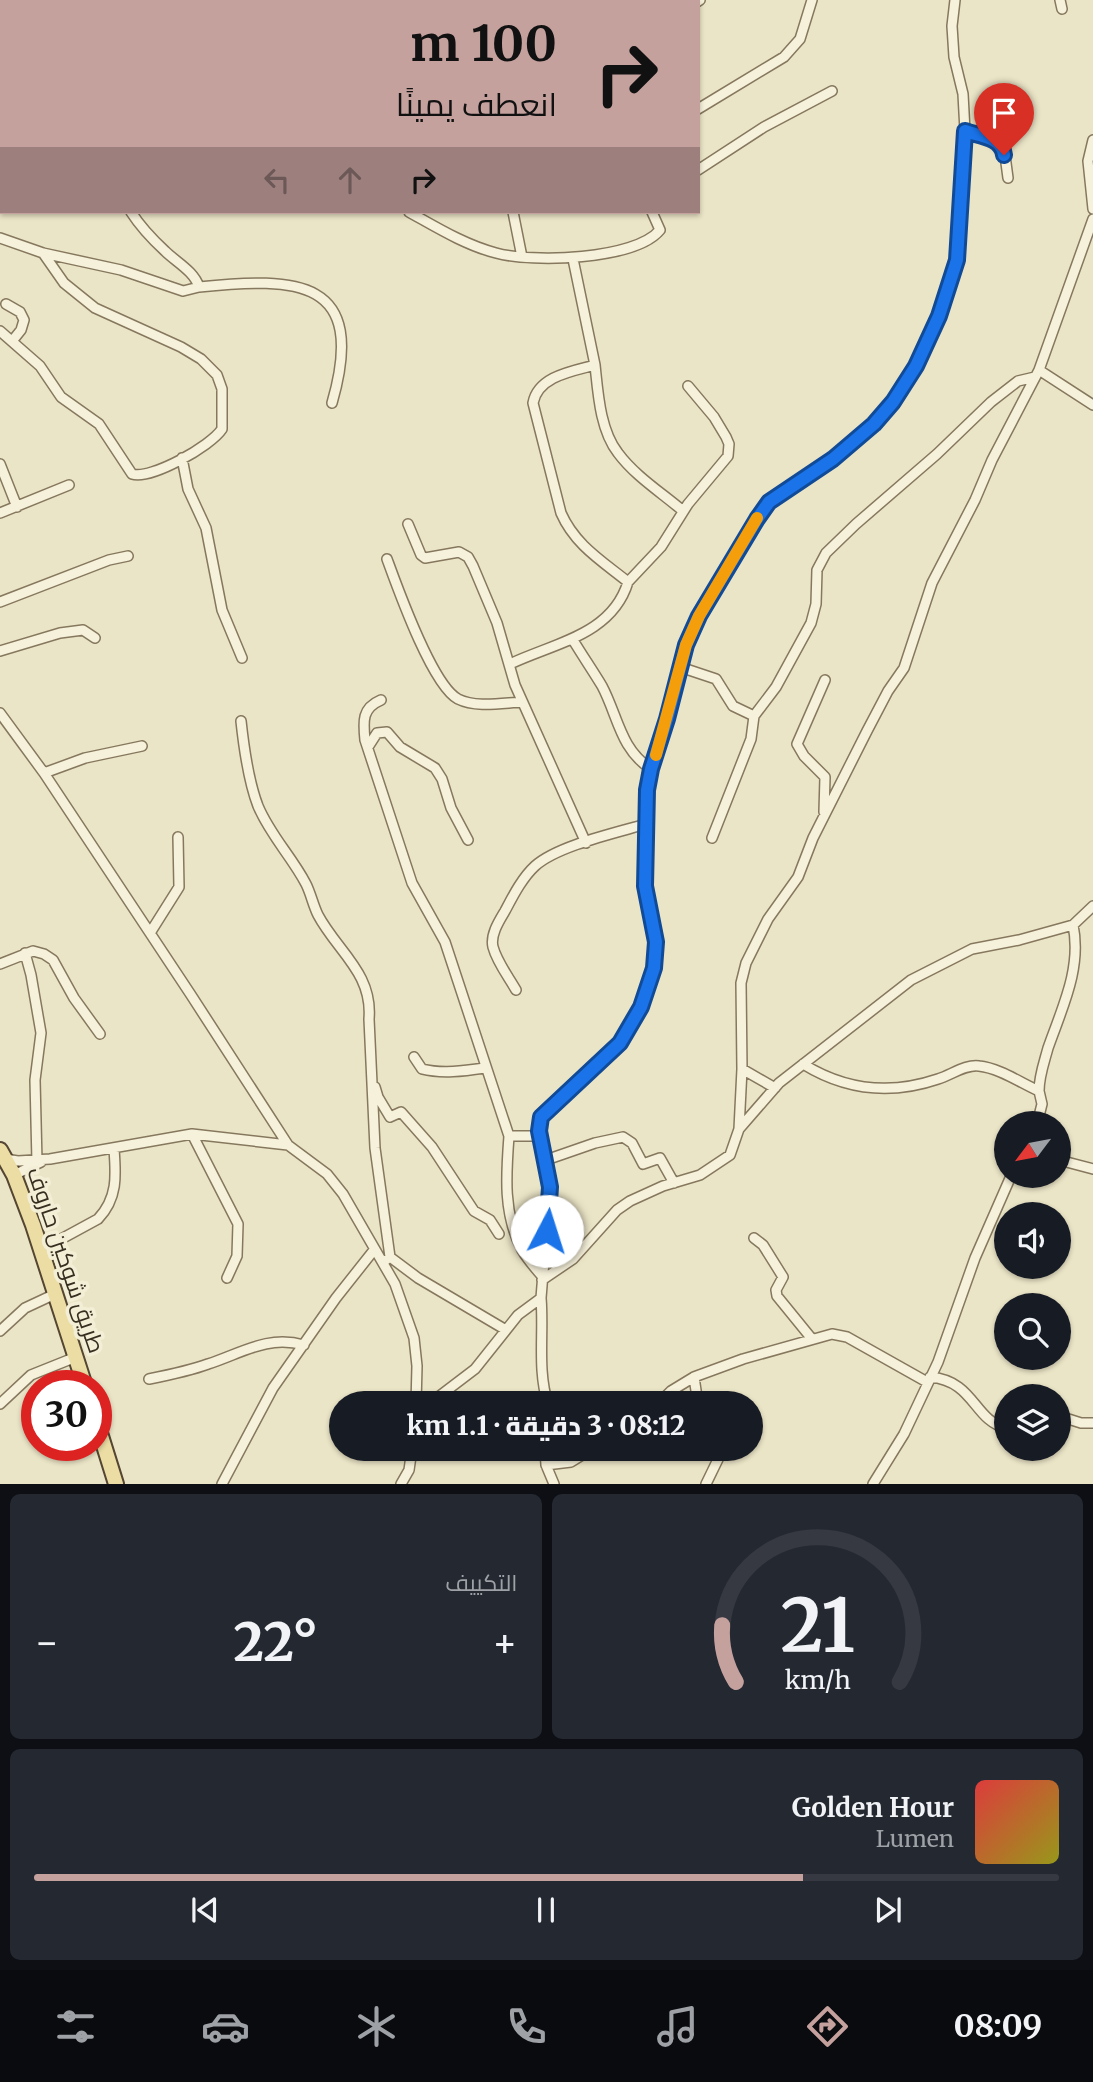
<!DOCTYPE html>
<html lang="ar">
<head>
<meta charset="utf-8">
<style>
  :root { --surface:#171b24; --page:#242831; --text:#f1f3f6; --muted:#9ea1a6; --line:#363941; --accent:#c5a19e }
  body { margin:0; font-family:Merriweather,Cairo,serif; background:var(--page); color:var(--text); direction:rtl; height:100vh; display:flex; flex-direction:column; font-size:26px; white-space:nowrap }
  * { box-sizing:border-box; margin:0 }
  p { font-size:23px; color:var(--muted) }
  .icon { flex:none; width:38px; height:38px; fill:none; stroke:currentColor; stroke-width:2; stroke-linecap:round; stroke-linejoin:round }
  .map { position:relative; height:1484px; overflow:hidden; direction:ltr }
  .drawer { display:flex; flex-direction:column; gap:10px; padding:10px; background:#0d0f14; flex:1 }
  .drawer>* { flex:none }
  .hud { position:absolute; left:0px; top:0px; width:700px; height:214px; box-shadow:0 2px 5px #0004; direction:rtl; background:#c5a19e; color:#111; overflow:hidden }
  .needle { width:46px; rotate:238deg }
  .controls { position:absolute; left:994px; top:1111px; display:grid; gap:14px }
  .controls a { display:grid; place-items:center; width:77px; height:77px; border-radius:50%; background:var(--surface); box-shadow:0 2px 5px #0004; font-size:35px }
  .speed { position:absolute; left:21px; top:1370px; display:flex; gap:14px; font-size:35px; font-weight:700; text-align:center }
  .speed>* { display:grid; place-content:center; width:91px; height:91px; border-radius:50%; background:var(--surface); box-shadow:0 2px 5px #0004; line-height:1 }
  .speed .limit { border:10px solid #d22; background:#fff; color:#111 }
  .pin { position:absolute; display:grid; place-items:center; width:60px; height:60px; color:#fff; margin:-72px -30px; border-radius:50% 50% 50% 0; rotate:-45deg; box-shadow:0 0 7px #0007 }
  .pin .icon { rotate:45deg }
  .me { position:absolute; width:77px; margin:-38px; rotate:5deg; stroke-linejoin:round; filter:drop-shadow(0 0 5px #0008) }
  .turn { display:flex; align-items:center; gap:24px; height:147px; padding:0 28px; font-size:32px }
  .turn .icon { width:91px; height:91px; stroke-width:2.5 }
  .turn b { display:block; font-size:49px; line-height:60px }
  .lanes { display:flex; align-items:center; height:66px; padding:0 28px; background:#0003; justify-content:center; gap:35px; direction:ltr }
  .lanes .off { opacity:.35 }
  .big { font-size:52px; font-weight:800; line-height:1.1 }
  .drawer .card { flex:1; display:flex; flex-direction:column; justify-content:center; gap:10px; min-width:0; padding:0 24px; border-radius:10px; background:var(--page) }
  .drawer .dial { align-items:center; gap:0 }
  .dial svg { height:182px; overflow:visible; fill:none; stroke:var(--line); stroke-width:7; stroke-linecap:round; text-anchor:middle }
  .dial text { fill:var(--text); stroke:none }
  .song { display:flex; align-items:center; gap:21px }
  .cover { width:84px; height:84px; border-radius:10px; background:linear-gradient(135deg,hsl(0 70% 55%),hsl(60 70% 35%)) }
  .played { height:7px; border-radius:4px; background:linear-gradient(90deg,var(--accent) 75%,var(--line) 75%) }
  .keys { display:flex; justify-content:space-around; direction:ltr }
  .heat { display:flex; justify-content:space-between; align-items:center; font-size:38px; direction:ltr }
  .drawer .tiles { flex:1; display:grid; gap:10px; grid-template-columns:1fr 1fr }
  .card:last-child { grid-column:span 2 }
  .trip { position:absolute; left:329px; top:1391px; width:434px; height:70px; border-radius:35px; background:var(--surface); box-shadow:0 2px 5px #0004; font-weight:800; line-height:70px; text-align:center; direction:rtl }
  .tabs { display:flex; height:112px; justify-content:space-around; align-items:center; background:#090b0e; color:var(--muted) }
  .tabs .icon { width:49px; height:49px }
  .tabs .current { color:var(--accent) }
  .tabs b { font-size:32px; color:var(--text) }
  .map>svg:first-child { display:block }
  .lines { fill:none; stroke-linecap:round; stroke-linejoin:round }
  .minor-casing { stroke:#86785e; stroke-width:12 }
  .primary-casing { stroke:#544632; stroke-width:18 }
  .minor { stroke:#f6f1da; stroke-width:9 }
  .primary { stroke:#ebdda3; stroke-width:14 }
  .route-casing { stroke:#114b97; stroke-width:18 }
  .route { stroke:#1a73e8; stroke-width:12 }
  .slow { stroke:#f59e0b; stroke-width:12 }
  .labels { text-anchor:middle; stroke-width:7; stroke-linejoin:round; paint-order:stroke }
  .street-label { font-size:23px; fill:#372e20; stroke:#f3eed6 }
</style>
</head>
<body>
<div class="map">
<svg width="1093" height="1484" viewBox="0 0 1093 1484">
  <rect width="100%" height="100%" fill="#ebe5c7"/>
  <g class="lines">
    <g class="minor-casing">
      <path id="minor" d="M35,0L38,2
        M200,0L201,2
        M1060,0L1062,9
        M697,2L700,0
        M0,40L2,47
        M698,109L784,57L800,39L812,0
        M965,131L1001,144L1004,148L1008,178
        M1093,140L1088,161L1093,209
        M698,170L764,127L832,91
        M409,212C436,227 465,245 496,253C532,263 635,260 660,230L652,212
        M513,212L522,257
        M0,238L43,253L121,270L183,291L199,287C194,271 176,262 165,251C152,239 140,226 131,212
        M573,259L595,365
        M199,287C297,277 368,278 332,403
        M6,304L20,312L24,320L21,330L13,340
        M0,331L40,366L61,397L99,424L132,474C151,480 211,446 222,429V389L217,375L201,359L181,347L95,308L64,283L43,253
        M1039,370L1093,405
        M182,458L188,489L206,528L222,610L242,658
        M0,464L17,507
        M0,513L69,485
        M408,524L421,555L425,558L459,552L468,557L473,566L497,623L515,685L586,843
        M387,559C398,589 432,685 458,699C476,708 502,703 522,702
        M628,582L661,547L688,504L728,456L729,444L726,437L714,417L688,386
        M0,602L109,560L128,556
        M573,640C582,655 593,671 602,686C618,716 620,749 651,769
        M0,651L60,633L83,630L95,638
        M510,664C554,643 612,635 628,582C602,561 575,545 561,513L533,403C538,376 573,371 595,365C598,393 600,430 618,453C635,476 662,493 683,511
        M680,667L716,679L733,706L754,716L776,687L811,623L816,604L817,570L826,553L856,524L937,454L991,402L1018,381L1035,377
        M381,700C362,708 363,721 365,740L412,883L445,942L509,1136H540
        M0,713L44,773L191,995L288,1145
        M241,721C244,749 248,780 258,806C270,835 292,857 306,884C311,894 313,905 318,915C337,951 373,973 369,1019L375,1148L390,1257
        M368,747L377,733L387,732L400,747L435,768L442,779L451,808L468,840
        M44,773L85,758L142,746
        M824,812L825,777L804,756L797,744L825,680
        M712,838L751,739L754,716
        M150,933L179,887L178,837
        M25,953L31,975L41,1033L35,1080L37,1162
        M0,964L33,951L44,954L53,960L74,998L100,1034
        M516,990C508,976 497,962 493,947C490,935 499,921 505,911C513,896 522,878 535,866C557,846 615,833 646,824
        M414,1057L422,1069C442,1074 464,1071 485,1068
        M803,1064C845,1090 891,1095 938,1079C951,1075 966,1064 979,1066C999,1068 1021,1083 1039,1091L1042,1104L1037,1124
        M375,1087L378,1097L390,1117L401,1112L432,1147L474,1211L490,1220L499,1234
        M775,1088L742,1069L741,983L746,963L768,919L798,877L813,838L867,731L888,691L904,668L932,583L975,500L992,460L1039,370L1093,219
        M1039,1091C1039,1076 1044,1063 1048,1048C1062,1008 1082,968 1073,925
        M739,1129L742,1069
        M192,1134L238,1224L237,1256L227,1278
        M509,1136C506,1175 503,1214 522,1250C527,1259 535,1268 542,1276
        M5,1159L18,1161L50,1159L192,1134L288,1145L327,1174L343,1194L395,1284L414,1338L417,1366L416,1404
        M546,1160L595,1143L623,1137L632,1143L643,1164L660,1158L674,1183
        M1059,1160L1093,1169
        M14,1175L41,1162
        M754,1238L763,1245L783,1277L776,1290L777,1296L812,1339
        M41,1250L98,1219C118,1198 116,1175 114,1149
        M386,1260L390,1257L418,1278L506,1330
        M542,1280L573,1259L617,1210L630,1201L663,1186L700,1175L730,1155L739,1129L779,1083L911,980L972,949L1019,940L1073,925L1093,906
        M541,1298C544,1333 537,1370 548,1404
        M0,1331L25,1308L55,1294
        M694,1377L698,1404
        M930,1377C975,1381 973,1420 1006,1428
        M149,1379C169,1375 189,1371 208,1364C242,1353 267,1335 304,1345
        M0,1404L31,1375L76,1357
        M429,1404L475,1369L518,1315L541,1298L550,1187L539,1131L541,1117L620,1043L641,1007L654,968L656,942L645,886L647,791L651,769L667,719L686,645L692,630L757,519L769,502L833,459L884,414L917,366L939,316L957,260L965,131L963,94L954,57L952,26L955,0
        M658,1404L671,1391L694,1377L743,1359L832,1334L847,1337L927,1382
        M1059,1416L1081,1423H1093
        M545,1449L546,1465L554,1484
        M546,1465L571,1462L592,1449H608
        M222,1484L273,1388L336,1298L374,1250
        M401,1484L409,1470L412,1449
        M706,1484L723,1449
        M873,1484L904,1434L938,1362L975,1258L1011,1176"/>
    </g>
    <g class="primary-casing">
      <path id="primary" d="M0,1150L14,1175L33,1225L85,1386
        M96,1420L116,1484"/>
    </g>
    <use href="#minor" class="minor"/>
    <use href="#primary" class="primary"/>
  </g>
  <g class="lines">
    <g class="route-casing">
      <path id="route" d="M547,1231L550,1187L539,1131L541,1117L620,1043L641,1007L654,968L656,942L645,886L647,790L651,769L667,719L686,645L699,616L757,519L769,502L833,459L874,424L893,402L916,366L939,316L957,260L965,131C979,136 1002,137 1004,155"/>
    </g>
    <use href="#route" class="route"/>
    <path class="slow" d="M656,755L686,645L699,616L757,518"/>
  </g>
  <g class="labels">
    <g class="street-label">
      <text transform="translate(66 1260) rotate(71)" y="8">طريق شوكين حاروف</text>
    </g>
  </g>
</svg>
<div class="controls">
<a><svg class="needle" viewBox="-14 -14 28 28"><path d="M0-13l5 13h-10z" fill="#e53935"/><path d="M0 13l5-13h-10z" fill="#9ea1a6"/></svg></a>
<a><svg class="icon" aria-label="sound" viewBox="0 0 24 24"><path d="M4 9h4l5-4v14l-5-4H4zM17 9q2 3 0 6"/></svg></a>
<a><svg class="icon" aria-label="search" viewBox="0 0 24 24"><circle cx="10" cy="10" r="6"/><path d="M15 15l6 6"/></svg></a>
<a><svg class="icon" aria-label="layers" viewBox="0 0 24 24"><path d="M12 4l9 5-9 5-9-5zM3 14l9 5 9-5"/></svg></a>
</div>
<div class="speed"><div class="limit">30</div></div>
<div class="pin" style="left:1004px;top:155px;background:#d93025"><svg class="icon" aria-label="arrive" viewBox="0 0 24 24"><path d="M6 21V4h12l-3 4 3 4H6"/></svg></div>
<svg class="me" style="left:547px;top:1231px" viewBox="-20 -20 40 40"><circle r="19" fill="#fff"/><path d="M0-13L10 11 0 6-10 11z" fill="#1a73e8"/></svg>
<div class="trip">08:12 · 3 دقيقة · 1.1 km</div>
<div class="hud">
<div class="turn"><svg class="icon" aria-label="right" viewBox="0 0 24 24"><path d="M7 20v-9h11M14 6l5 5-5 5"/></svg><div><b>100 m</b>انعطف يمينًا</div></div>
<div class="lanes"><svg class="icon off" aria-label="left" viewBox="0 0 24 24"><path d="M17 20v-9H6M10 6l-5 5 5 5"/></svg><svg class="icon off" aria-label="ahead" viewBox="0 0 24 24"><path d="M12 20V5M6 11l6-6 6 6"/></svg><svg class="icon" aria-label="right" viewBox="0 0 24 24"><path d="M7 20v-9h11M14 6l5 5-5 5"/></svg></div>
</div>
</div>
<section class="drawer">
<div class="tiles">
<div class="card dial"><svg viewBox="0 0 100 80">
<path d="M14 69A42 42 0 1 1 86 69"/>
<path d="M14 69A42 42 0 0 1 8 44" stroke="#c5a19e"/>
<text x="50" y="56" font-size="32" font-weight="700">21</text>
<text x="50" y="72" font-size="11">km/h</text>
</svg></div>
<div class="card"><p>التكييف</p>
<div class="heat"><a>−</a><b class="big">22°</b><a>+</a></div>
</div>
<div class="card">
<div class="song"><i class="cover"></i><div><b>Golden Hour</b><p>Lumen</p></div></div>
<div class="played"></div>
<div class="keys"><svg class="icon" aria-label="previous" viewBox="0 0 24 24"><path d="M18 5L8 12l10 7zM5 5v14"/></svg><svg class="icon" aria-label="pause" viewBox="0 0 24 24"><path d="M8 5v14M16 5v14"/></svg><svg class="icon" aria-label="next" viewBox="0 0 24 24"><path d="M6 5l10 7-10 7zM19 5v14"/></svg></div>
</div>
</div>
</section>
<nav class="tabs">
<b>08:09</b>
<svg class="icon current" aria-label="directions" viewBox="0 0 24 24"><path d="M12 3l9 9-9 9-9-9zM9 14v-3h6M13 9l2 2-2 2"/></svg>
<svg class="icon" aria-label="music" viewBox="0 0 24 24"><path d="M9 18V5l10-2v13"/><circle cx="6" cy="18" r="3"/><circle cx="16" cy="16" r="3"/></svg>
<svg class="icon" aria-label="phone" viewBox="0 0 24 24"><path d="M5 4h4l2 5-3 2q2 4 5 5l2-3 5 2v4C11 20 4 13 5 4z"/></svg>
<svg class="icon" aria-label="climate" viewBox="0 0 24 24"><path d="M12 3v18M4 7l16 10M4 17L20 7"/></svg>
<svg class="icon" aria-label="car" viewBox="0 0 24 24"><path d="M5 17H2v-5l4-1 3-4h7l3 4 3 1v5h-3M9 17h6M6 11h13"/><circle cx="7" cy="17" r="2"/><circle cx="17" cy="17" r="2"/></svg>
<svg class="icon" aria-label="filters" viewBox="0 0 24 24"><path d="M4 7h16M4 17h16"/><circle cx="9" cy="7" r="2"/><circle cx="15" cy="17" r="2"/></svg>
</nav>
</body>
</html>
